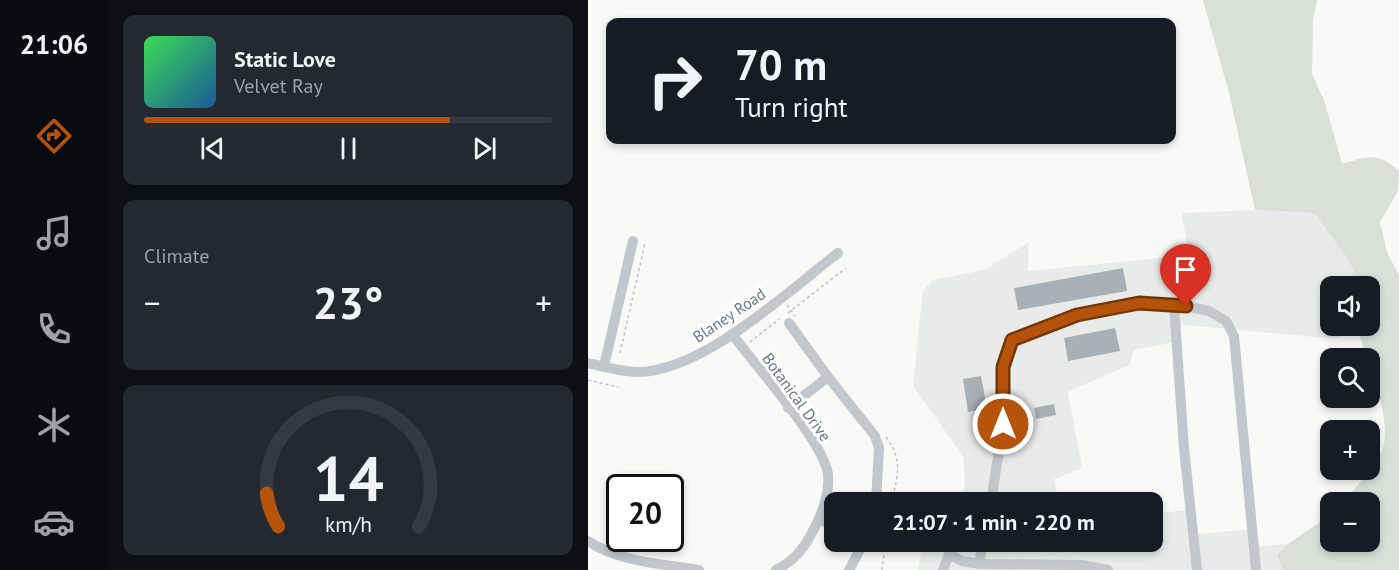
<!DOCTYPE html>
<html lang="en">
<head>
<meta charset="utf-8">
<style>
  :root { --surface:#171b24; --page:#242831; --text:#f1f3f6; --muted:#9ea1a6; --line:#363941; --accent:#b45309 }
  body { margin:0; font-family:"PT Sans",sans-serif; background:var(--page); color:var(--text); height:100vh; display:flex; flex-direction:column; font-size:22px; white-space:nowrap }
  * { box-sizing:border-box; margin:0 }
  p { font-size:20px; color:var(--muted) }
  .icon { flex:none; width:33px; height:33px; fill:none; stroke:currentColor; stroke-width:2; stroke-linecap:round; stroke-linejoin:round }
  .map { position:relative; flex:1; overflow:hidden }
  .panel { display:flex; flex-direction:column; gap:15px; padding:15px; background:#0d0f14; width:480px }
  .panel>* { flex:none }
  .hud { position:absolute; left:18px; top:18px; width:570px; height:126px; border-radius:12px; box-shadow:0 3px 9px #0003; background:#171b24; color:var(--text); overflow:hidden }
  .buttons { position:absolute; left:732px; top:276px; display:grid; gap:12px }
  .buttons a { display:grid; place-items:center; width:60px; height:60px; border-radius:12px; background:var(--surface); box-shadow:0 3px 9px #0003; font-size:30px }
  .speed { position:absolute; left:18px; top:474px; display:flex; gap:12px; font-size:30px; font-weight:700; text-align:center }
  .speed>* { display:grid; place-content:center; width:78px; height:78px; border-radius:50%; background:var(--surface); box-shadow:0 3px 9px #0003; line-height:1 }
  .speed .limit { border:3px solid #111; border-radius:9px; background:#fff; color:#111 }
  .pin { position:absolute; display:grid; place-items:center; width:51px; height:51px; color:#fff; margin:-62px -26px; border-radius:50% 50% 50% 0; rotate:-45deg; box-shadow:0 0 6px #0007 }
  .pin .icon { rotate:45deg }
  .me { position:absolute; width:66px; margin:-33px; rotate:0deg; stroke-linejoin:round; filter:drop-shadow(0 0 4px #0008) }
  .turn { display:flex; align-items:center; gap:21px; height:126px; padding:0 30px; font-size:27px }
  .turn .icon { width:78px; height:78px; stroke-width:2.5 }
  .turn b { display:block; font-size:42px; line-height:51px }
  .big { font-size:45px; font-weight:700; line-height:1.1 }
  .panel .widget { flex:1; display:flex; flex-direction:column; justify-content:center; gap:9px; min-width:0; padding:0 21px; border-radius:12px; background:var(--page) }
  .panel .dial { align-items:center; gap:0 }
  .dial svg { height:156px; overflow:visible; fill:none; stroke:var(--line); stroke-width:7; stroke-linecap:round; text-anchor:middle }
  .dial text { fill:var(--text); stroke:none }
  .song { display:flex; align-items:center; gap:18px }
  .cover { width:72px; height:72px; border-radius:9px; background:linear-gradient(135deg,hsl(130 70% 55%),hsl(210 70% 35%)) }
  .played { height:6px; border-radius:3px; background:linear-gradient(90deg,var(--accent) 75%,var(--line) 75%) }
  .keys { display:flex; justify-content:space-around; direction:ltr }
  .heat { display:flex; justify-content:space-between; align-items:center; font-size:33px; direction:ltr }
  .trip { position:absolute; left:236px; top:492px; width:339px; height:60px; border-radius:12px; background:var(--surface); box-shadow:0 3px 9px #0003; font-weight:700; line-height:60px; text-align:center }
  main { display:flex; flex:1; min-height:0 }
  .menu { display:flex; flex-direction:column; width:108px; justify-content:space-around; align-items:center; background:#090b0e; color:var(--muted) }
  .menu .icon { width:42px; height:42px }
  .menu .on { color:var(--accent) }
  .menu b { font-size:27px; color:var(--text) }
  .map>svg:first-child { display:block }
  .built { fill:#e9ebea }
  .green { fill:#dadfd8 }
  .building { fill:#a8afb5 }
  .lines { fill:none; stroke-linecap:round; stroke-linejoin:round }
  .path { stroke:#bdbfc2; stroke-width:1.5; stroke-dasharray:3 3; stroke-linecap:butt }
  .minor { stroke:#c3c6ca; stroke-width:10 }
  .route-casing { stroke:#753606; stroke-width:15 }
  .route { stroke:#b45309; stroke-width:10 }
  .labels { text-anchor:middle; stroke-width:6; stroke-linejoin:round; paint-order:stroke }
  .street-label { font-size:16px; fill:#6c7784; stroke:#fff }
</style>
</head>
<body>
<main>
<nav class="menu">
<b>21:06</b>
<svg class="icon on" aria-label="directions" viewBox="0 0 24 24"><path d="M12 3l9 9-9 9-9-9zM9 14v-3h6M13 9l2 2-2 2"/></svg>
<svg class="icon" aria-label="music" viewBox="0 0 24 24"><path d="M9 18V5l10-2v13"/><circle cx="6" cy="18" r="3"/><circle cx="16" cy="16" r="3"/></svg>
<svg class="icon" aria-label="phone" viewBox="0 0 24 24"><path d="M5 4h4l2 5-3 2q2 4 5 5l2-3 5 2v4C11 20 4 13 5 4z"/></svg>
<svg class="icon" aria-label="climate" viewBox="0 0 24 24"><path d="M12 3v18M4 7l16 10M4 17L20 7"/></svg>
<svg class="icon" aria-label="car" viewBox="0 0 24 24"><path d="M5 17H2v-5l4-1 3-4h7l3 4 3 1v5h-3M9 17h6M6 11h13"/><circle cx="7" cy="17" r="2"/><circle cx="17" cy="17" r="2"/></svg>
</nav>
<section class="panel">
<div class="widget">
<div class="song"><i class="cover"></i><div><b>Static Love</b><p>Velvet Ray</p></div></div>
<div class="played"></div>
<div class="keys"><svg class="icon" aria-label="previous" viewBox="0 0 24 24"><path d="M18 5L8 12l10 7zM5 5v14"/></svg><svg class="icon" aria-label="pause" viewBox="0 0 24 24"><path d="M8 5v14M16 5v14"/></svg><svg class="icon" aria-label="next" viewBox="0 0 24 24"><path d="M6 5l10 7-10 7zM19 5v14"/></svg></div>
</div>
<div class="widget"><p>Climate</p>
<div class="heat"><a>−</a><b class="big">23°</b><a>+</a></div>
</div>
<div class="widget dial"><svg viewBox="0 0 100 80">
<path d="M14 69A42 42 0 1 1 86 69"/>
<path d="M14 69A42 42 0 0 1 8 52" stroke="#b45309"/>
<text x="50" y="56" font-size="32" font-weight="700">14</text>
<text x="50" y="72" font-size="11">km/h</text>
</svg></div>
</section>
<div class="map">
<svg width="811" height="570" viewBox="0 0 811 570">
  <rect width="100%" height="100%" fill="#f9f9f7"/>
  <path class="built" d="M667,210L726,213L759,258L773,286H742V326H772L770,331L748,338L727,337L587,324V342L546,350L541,365L480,392L494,468L466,479L471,502H373L377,484L375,456L325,386L335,290L345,280L396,270L441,242L440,271L602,255L593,213Z
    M599,510L600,535L666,529L665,547L700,544L689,555L695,570H330L334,549L351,542H564V514Z"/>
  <path class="green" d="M615,0H729L725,20L724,74L737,103L754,164C780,157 788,151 811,171L810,191L792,222L799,252L811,275V570H695L689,555L700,544L742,515V542H782V502H755C768,487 786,469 794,451C806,422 779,358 770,331L772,326H782V286H773L759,258L726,213L667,210L641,93Z"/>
  <path class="building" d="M535,268L539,291L430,310L426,288Z
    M527,328L532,351L480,361L476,338Z
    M393,376L399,408L380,412L375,379Z
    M466,404L468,415L448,419L446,408Z"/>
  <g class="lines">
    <path class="path" d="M199,305L207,316
      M200,313L258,268
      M162,342L191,319
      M32,353L57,243
      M0,380L30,387
      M298,437C316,461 309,475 304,502
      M294,570L296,554"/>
    <path class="minor" d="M586,305L596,448L609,570
      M201,323L240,377
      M144,334C167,365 235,441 240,474C242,492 235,511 227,527C217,547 208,560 188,570
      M0,363C16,367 34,372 50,372C116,371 199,292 250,253
      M16,366L45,241
      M200,408L240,377L287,436L291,448L288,502
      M403,502L415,424V367L424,340L489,315L551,303L598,306L621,311L638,321L646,336L668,570
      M231,519L246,526
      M0,541C31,562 75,564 111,570
      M284,542L298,545
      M391,564L395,542
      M261,570L276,542
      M355,570L361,554L374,561L391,564L494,565L520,570"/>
  </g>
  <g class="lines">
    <g class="route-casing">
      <path id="route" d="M415,424V367L424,340L489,315L551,303L598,306"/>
    </g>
    <use href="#route" class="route"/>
  </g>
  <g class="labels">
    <g class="street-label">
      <text transform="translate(141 315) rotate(-34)" y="6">Blaney Road</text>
      <text transform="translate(209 397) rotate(54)" y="6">Botanical Drive</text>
    </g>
  </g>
</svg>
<div class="buttons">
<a><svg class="icon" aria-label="sound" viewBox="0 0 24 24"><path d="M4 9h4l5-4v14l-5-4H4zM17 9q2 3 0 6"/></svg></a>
<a><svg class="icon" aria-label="search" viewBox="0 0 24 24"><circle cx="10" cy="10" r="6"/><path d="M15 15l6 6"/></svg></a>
<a>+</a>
<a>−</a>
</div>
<div class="speed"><div class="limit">20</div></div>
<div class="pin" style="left:598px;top:306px;background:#d93025"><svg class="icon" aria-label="arrive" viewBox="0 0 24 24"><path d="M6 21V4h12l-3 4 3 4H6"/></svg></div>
<svg class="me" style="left:415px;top:424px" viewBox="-20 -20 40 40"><circle r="17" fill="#b45309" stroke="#fff" stroke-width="3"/><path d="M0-11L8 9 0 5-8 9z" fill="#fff"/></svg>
<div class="trip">21:07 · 1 min · 220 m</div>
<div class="hud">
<div class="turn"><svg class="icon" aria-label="right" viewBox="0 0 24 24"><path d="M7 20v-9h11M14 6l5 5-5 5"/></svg><div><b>70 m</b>Turn right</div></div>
</div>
</div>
</main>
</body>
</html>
